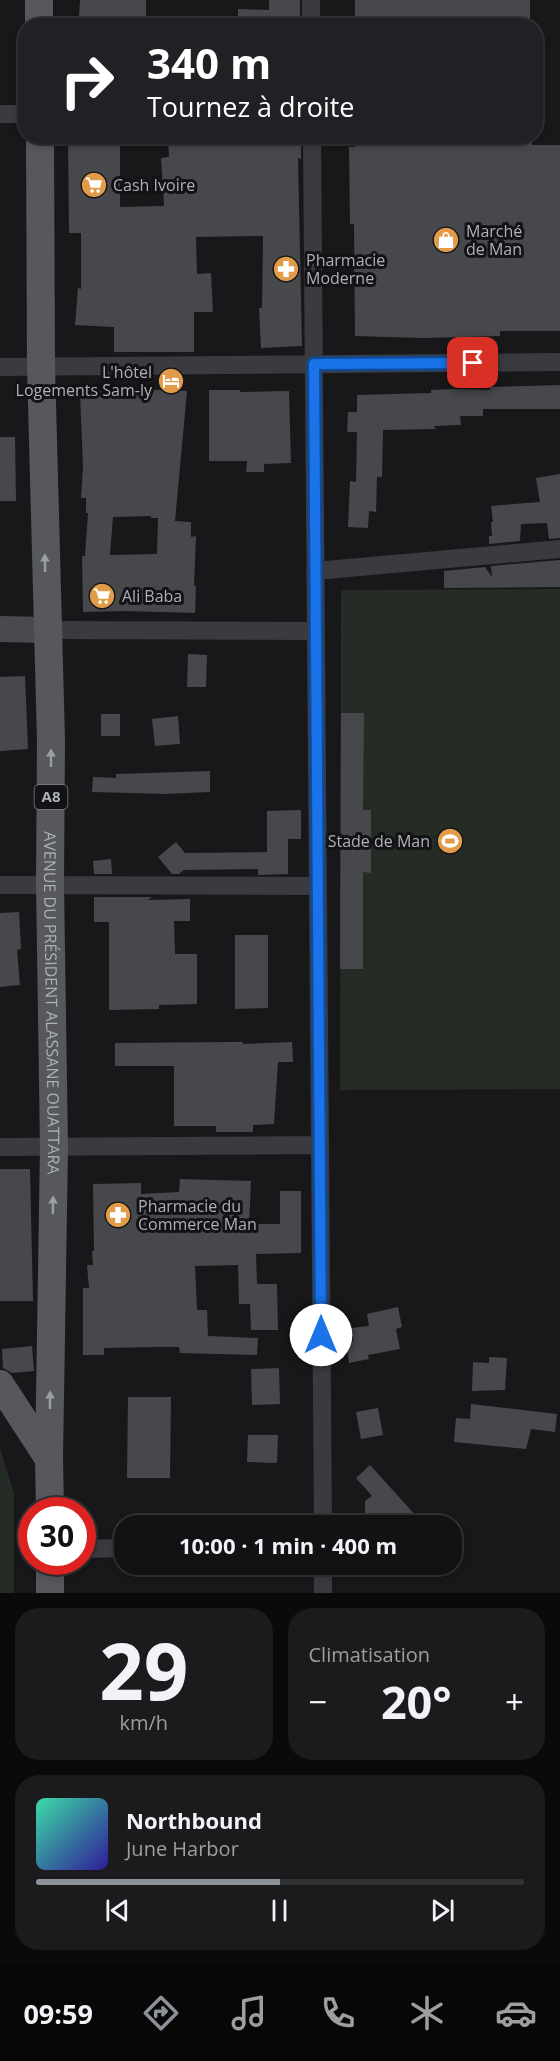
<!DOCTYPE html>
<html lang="fr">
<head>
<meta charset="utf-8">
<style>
  :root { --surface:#121214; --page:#1b1b1d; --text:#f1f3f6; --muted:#9c9ea0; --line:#313234; --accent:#8c9099 }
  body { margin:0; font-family:"Open Sans",sans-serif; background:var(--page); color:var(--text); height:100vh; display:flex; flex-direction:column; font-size:22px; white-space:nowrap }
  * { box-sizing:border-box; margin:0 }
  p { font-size:20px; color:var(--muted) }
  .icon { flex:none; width:33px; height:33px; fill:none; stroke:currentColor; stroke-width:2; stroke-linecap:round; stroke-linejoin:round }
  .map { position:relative; height:1593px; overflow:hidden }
  .panel { display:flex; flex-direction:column; gap:15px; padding:15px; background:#0a0a0b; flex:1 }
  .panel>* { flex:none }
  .top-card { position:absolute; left:18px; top:18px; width:525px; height:126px; border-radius:24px; box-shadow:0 3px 9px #0003,0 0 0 2px var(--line); background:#202124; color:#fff; overflow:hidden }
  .speed { position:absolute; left:18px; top:1497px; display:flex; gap:12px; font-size:30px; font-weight:700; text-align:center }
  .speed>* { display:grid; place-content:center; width:78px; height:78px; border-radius:50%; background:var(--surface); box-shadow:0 3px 9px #0003,0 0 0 2px var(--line); line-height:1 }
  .speed .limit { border:9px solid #d22; background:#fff; color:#111 }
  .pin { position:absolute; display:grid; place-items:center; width:51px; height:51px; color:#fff; margin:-26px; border-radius:12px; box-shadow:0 3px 9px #0006 }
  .me { position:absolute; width:66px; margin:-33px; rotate:0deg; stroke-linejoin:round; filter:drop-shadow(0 0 4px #0008) }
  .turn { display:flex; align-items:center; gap:21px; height:126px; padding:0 30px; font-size:27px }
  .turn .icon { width:78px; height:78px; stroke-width:2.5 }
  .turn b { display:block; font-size:42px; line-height:51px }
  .big { font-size:45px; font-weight:700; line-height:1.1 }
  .panel .widget { flex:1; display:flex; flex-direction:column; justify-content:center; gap:9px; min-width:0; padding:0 21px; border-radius:24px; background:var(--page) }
  .panel .dial { align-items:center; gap:0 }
  .dial b { font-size:78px; line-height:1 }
  .song { display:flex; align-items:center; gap:18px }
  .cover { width:72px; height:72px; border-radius:9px; background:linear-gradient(135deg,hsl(160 70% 55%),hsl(250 70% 35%)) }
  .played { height:6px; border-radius:3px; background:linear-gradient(90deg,var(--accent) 50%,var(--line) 50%) }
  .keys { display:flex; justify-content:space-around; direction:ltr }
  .heat { display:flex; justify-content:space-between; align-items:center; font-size:33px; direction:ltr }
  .panel .tiles { flex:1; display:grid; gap:15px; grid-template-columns:1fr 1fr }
  .widget:last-child { grid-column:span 2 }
  .trip { position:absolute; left:114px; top:1515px; width:348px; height:60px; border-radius:24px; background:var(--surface); box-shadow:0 3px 9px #0003,0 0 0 2px var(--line); font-weight:700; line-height:60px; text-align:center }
  .tabs { display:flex; height:96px; justify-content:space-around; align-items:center; background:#070708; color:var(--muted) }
  .tabs .icon { width:42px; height:42px }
  .tabs .active { color:var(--accent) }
  .tabs b { font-size:27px; color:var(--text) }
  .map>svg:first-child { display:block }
  .green { fill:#242c25 }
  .building { fill:#47484c; fill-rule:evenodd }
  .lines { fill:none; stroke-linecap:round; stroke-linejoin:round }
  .street { stroke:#393b3e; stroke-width:18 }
  .secondary { stroke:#484a4e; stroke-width:26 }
  .primary { stroke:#56585d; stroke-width:28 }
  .oneway { fill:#9b9fa6 }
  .route-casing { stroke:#114b97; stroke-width:15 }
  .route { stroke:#1a73e8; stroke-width:10 }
  .labels { text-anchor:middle; stroke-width:6; stroke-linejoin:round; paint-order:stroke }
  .shield { fill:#131315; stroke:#7e8287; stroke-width:1.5 }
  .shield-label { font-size:15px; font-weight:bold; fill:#acb1b8 }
  .poi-label { font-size:16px; fill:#acb1b8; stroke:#131315; text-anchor:start }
  .street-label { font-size:16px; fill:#acb1b8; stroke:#131315 }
</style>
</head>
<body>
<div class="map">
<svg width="560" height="1593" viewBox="0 0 560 1593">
  <rect width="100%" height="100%" fill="#18181a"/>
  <path class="green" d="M560,589V1089L340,1090L341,590Z
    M0,1449L14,1493V1593H0Z"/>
  <path class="building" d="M80,0H146V18L79,16Z
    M269,0H300V26H238V9L269,10Z
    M355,0H530V26H355Z
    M68,136H120V207L164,206L161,158L169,157L168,137L301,136V159L298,158L302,346L261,348L259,308H262L263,236L196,237L197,274L211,273L213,312H194V352H114V327L75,325L78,288L81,289V233H69Z
    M355,136H532V145H560V331H500V336L424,338L355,336L354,224H350L349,147H355Z
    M560,385V409H483V416H460L461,425L434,426L436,429L383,430L382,477H377L376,512L369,511L368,528L348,527L350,481L356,482L357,432H347L348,412H357V395L431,393V390L454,389L490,390V387Z
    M127,389L187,391L175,521L191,522V537L196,536L194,586H196L195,613L124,611L83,612L82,556H85L88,513H86V498H81L83,466L80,393ZM151,516V518H158L157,554L110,555L113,517Z
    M209,390H240V392L289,391L291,463L264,464V472H246L247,461H209Z
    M0,437H15L16,501H0Z
    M560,474V538L549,539L547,523L521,524L520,541L489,544V536H492L491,522H493L491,506L540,502L536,478Z
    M560,560V587L444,588V571L485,567L492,577L491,566Z
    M188,654L207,655L206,687H187Z
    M25,676L28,749L0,751V677Z
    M341,713H364L363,810H371V873L363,872V969H340Z
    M101,714H120V736H101Z
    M178,716L180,744L155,746L152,719Z
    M210,771V792L166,794L92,792L93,777L116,778V774Z
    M301,810V839H288V874L258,875V869L184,870L179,874H172L158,857L176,842L185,853L267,852V811Z
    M111,859L112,874H94L93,861Z
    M94,897H152L148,900L190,899V921H174L175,954H197V1004L159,1005V1009L109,1010V922H94Z
    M19,912L21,949L17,950L20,985L0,987V913Z
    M235,935H268V1008L235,1009Z
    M229,1042H243V1044L292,1042L293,1062H278L274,1124L253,1125V1132H216V1126H174V1066H115V1043Z
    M0,1169H30L33,1301H0Z
    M180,1179L251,1181L249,1224H280V1191H301V1253L256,1254L257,1284H277L278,1330H251L250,1304H239L238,1265L195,1266L197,1310H207L208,1336L258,1338L257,1355L180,1353L179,1347H156L104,1348V1355H83V1288H89L87,1265H93L92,1251H94L93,1184L141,1183V1194L179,1192Z
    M398,1307L402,1327L396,1329L400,1349L368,1355L369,1359L349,1363L346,1342L353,1341L351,1328L369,1326L367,1314Z
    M32,1346L34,1371L12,1373L3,1368L2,1349Z
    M489,1357L507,1358L505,1390L472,1391L473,1362L489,1363Z
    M279,1368L280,1404L252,1405L251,1369Z
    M128,1397H171L170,1478H127Z
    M471,1404L557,1414L555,1432L531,1429L526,1449L454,1442L456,1418L470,1419Z
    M378,1408L383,1435L361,1439L356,1412Z
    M248,1435H278L277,1463L247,1462Z
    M370,1465L418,1518L410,1526H365V1501L372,1496L356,1478Z"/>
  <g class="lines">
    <path class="street" d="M311,0V26
      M0,114H26
      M312,136L323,1526
      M0,367L560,362
      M315,571L560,549
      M47,630L316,631
      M0,885L318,886
      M0,1147L319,1145
      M82,1549L124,1548
      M323,1564V1593"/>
    <path class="secondary" d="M0,629L47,630"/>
    <g class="primary">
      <path d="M39,0V26"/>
      <path id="s1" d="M40,136L41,366L51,740L50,884L54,1147L49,1459L50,1510"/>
      <path d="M0,1384L49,1459"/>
      <path d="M50,1593V1562"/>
    </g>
  </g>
  <defs><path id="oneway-solid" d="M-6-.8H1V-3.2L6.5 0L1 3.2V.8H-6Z" transform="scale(1.5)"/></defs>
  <g class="oneway">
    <use href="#oneway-solid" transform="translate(45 563) rotate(-91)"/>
    <use href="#oneway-solid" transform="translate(51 758) rotate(-90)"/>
    <use href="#oneway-solid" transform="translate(53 1205) rotate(-89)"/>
    <use href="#oneway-solid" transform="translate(50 1400) rotate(-89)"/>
  </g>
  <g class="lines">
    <g class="route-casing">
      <path id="route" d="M321,1335L314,364L473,363"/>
    </g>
    <use href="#route" class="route"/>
  </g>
  <defs>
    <g id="supermarket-disc" transform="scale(1.35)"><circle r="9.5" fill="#e19b49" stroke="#131315"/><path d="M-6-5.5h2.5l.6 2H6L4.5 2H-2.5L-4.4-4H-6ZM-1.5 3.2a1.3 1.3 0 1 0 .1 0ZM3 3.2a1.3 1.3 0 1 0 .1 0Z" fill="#fff"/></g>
    <g id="shop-disc" transform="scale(1.35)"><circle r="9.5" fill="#e19b49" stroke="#131315"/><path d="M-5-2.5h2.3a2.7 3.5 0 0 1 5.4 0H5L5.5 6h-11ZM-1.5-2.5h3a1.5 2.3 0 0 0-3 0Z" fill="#fff"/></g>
    <g id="pharmacy-disc" transform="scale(1.35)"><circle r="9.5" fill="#e19b49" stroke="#131315"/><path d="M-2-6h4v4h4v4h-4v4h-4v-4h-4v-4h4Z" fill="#fff"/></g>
    <g id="hotel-disc" transform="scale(1.35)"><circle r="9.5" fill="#e19b49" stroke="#131315"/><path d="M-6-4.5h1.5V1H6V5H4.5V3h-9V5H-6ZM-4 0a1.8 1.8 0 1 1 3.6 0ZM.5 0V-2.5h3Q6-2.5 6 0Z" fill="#fff"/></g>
    <g id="stadium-disc" transform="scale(1.35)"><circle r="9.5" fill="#e19b49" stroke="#131315"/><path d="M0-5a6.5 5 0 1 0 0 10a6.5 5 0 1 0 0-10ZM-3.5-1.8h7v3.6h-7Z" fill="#fff"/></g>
  </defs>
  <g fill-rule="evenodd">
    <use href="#supermarket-disc" x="94" y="185"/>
    <use href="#shop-disc" x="446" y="240"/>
    <use href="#pharmacy-disc" x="286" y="269"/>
    <use href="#hotel-disc" x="171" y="381"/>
    <use href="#supermarket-disc" x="102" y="596"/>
    <use href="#stadium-disc" x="450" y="841"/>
    <use href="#pharmacy-disc" x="118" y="1215"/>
  </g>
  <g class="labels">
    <rect class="shield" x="34.5" y="785" width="33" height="24" rx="4.5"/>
    <g class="shield-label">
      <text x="51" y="802">A8</text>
    </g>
    <g class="poi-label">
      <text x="113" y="191">Cash Ivoire</text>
      <text x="466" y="237">Marché<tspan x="466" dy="18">de Man</tspan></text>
      <text x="306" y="266">Pharmacie<tspan x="306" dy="18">Moderne</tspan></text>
      <text x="152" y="378" text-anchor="end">L'hôtel<tspan x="152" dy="18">Logements Sam-ly</tspan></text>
      <text x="122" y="602">Ali Baba</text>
      <text x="430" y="847" text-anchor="end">Stade de Man</text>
      <text x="138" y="1212">Pharmacie du<tspan x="138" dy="18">Commerce Man</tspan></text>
    </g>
    <g class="street-label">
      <text dy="6" stroke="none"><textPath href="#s1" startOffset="867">AVENUE DU PRÉSIDENT ALASSANE OUATTARA</textPath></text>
    </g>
  </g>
</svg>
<div class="speed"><div class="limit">30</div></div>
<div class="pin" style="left:473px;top:363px;background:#d93025"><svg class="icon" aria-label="arrive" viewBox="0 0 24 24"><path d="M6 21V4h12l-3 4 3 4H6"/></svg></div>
<svg class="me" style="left:321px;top:1335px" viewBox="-20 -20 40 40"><circle r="19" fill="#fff"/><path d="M0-13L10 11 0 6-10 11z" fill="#1a73e8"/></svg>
<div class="trip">10:00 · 1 min · 400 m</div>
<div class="top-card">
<div class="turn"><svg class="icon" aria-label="right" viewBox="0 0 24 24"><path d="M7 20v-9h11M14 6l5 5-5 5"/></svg><div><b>340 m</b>Tournez à droite</div></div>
</div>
</div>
<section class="panel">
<div class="tiles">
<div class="widget dial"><b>29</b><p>km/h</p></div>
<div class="widget"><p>Climatisation</p>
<div class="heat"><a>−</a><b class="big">20°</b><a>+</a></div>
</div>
<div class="widget">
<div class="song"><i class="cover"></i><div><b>Northbound</b><p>June Harbor</p></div></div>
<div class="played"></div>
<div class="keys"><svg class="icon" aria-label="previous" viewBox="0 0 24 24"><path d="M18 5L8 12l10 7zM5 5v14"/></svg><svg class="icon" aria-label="pause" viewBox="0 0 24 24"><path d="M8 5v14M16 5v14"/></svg><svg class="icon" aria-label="next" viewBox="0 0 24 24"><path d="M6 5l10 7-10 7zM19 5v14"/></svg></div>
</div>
</div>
</section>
<nav class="tabs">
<b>09:59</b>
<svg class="icon active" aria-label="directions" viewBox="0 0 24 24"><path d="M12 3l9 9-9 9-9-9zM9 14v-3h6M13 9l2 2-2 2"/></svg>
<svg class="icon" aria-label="music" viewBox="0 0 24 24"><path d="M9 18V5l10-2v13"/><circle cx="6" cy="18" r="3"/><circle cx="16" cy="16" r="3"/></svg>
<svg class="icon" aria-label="phone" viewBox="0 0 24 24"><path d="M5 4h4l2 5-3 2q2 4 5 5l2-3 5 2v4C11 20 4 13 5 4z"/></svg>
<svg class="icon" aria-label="climate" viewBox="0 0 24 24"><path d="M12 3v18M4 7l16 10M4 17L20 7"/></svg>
<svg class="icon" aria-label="car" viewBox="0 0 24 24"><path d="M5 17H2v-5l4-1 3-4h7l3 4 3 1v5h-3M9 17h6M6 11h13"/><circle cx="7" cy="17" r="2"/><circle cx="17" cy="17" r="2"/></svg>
</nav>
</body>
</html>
